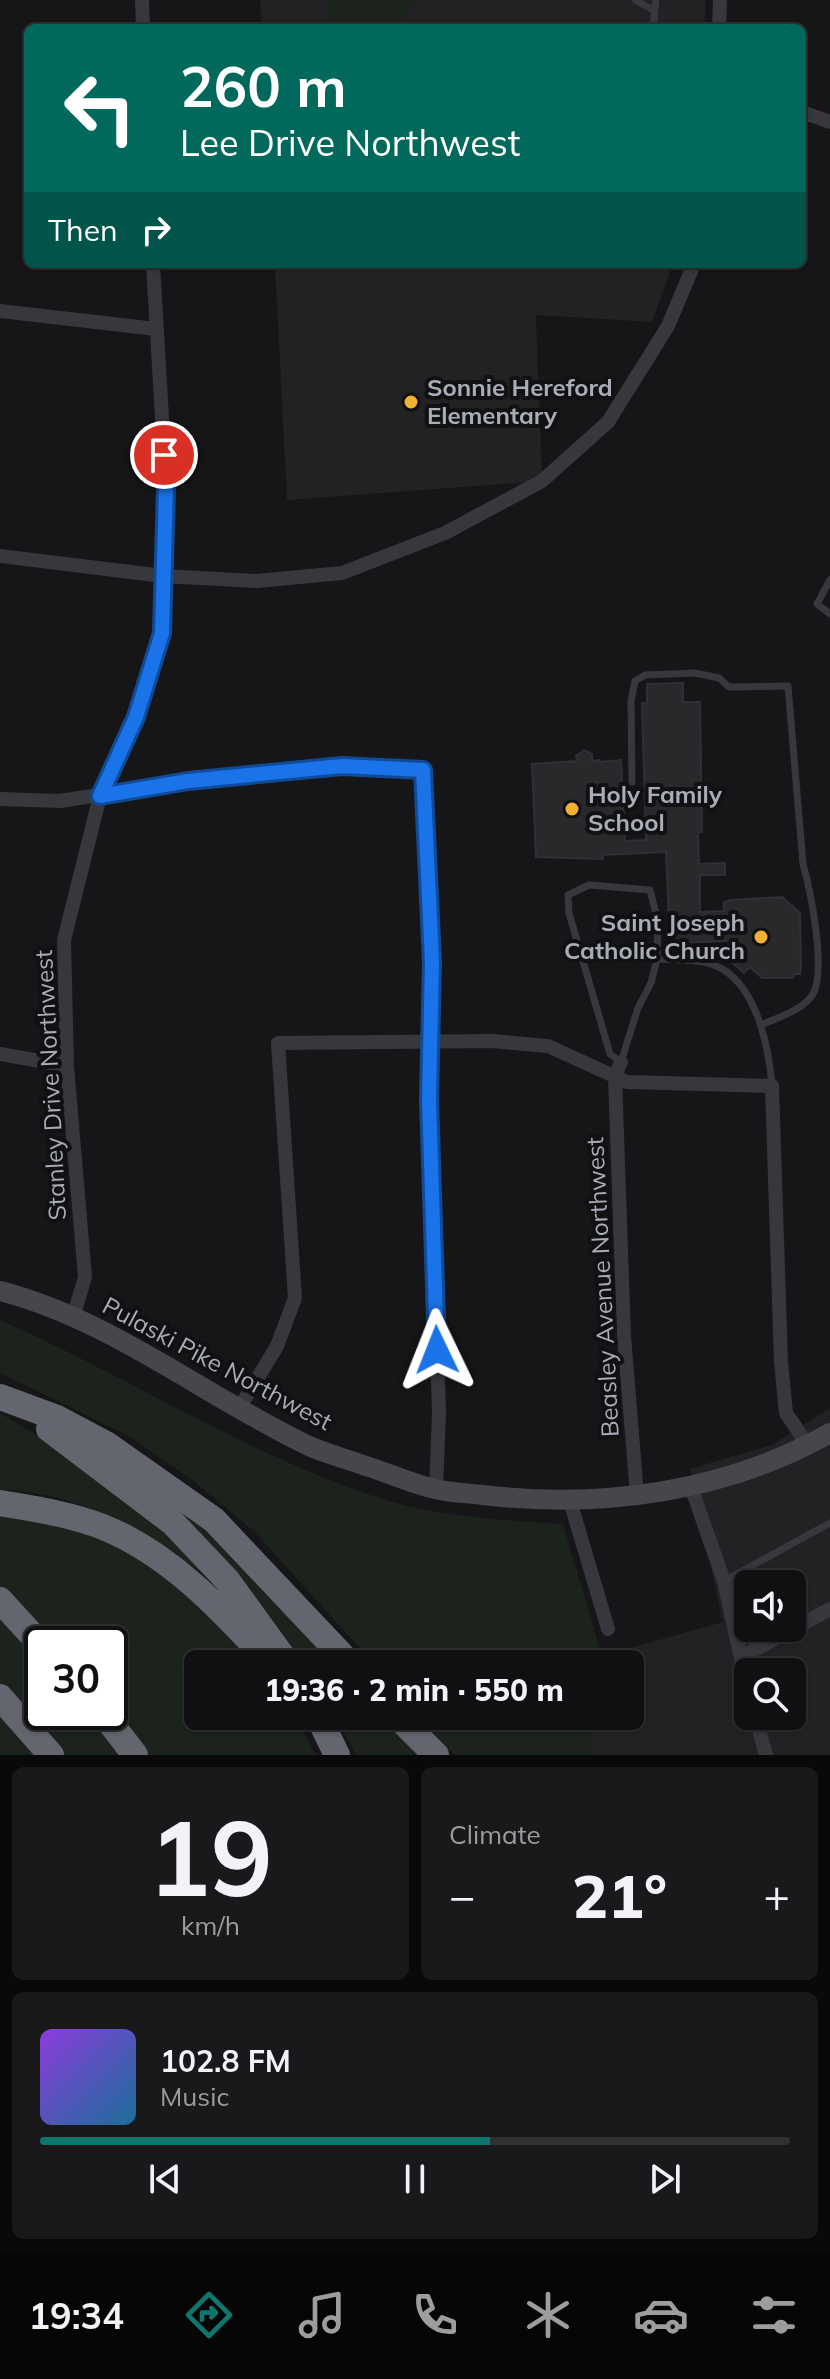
<!DOCTYPE html>
<html lang="en">
<head>
<meta charset="utf-8">
<style>
  :root { --surface:#101012; --page:#19191b; --text:#f1f3f6; --muted:#9c9d9f; --line:#303032; --accent:#0f766e }
  body { margin:0; font-family:Mulish,sans-serif; background:var(--page); color:var(--text); height:100vh; display:flex; flex-direction:column; font-size:30px; white-space:nowrap }
  * { box-sizing:border-box; margin:0 }
  p { font-size:26px; color:var(--muted) }
  .icon { flex:none; width:44px; height:44px; fill:none; stroke:currentColor; stroke-width:2; stroke-linecap:round; stroke-linejoin:round }
  .map { position:relative; height:1755px; overflow:hidden }
  .details { display:flex; flex-direction:column; gap:12px; padding:12px; background:#09090a; flex:1 }
  .details>* { flex:none }
  .guide { position:absolute; left:24px; top:24px; width:782px; height:244px; border-radius:12px; box-shadow:0 2px 6px #0004,0 0 0 2px var(--line); background:#00695c; color:#fff; overflow:hidden }
  .controls { position:absolute; left:734px; top:1570px; display:grid; gap:16px }
  .controls a { display:grid; place-items:center; width:72px; height:72px; border-radius:12px; background:var(--surface); box-shadow:0 2px 6px #0004,0 0 0 2px var(--line); font-size:40px }
  .speed { position:absolute; left:24px; top:1626px; display:flex; gap:16px; font-size:40px; font-weight:700; text-align:center }
  .speed>* { display:grid; place-content:center; width:104px; height:104px; border-radius:50%; background:var(--surface); box-shadow:0 2px 6px #0004,0 0 0 2px var(--line); line-height:1 }
  .speed .limit { border:4px solid #111; border-radius:12px; background:#fff; color:#111 }
  .pin { position:absolute; display:grid; place-items:center; width:68px; height:68px; color:#fff; margin:-34px; border:4px solid #fff; border-radius:50%; box-shadow:0 2px 8px #0007 }
  .me { position:absolute; width:88px; margin:-44px; rotate:358deg; stroke-linejoin:round; filter:drop-shadow(0 0 6px #0008) }
  .turn { display:flex; align-items:center; gap:28px; height:168px; padding:0 24px; font-size:36px }
  .turn .icon { width:104px; height:104px; stroke-width:2.5 }
  .turn b { display:block; font-size:56px; line-height:68px }
  .then { display:flex; align-items:center; height:76px; padding:0 24px; background:#0003; gap:16px; font-size:30px }
  .big { font-size:60px; font-weight:800; line-height:1.1 }
  .details .tile { flex:1; display:flex; flex-direction:column; justify-content:center; gap:12px; min-width:0; padding:0 28px; border-radius:12px; background:var(--page) }
  .details .dial { align-items:center; gap:0 }
  .dial b { font-size:104px; line-height:1 }
  .song { display:flex; align-items:center; gap:24px }
  .cover { width:96px; height:96px; border-radius:12px; background:linear-gradient(135deg,hsl(270 70% 55%),hsl(200 70% 35%)) }
  .played { height:8px; border-radius:4px; background:linear-gradient(90deg,var(--accent) 60%,var(--line) 60%) }
  .keys { display:flex; justify-content:space-around; direction:ltr }
  .heat { display:flex; justify-content:space-between; align-items:center; font-size:44px; direction:ltr }
  .details .tiles { flex:1; display:grid; gap:12px; grid-template-columns:1fr 1fr }
  .tile:last-child { grid-column:span 2 }
  .trip { position:absolute; left:184px; top:1650px; width:460px; height:80px; border-radius:12px; background:var(--surface); box-shadow:0 2px 6px #0004,0 0 0 2px var(--line); font-weight:800; line-height:80px; text-align:center }
  .dock { display:flex; height:128px; justify-content:space-around; align-items:center; background:#060607; color:var(--muted) }
  .dock .icon { width:56px; height:56px }
  .dock .current { color:var(--accent) }
  .dock b { font-size:36px; color:var(--text) }
  .map>svg:first-child { display:block }
  .built { fill:#222225; fill-rule:evenodd }
  .green { fill:#1c231d; fill-rule:evenodd }
  .building { fill:#29292c; stroke:#303034; stroke-width:2 }
  .lines { fill:none; stroke-linecap:round; stroke-linejoin:round }
  .lane { stroke:#37383d; stroke-width:7 }
  .street { stroke:#37383d; stroke-width:14 }
  .secondary { stroke:#45474d; stroke-width:20 }
  .highway { stroke:#63666e; stroke-width:26 }
  .route-casing { stroke:#114b97; stroke-width:20 }
  .route { stroke:#1a73e8; stroke-width:14 }
  .poi-dot { fill:#f2b134; stroke:#111113; stroke-width:3 }
  .labels { text-anchor:middle; stroke-width:8; stroke-linejoin:round; paint-order:stroke }
  .poi-label { font-size:24px; font-weight:bold; fill:#a8adb8; stroke:#111113; text-anchor:start }
  .street-label { font-size:24px; fill:#a8adb8; stroke:#111113 }
</style>
</head>
<body>
<div class="map">
<svg width="830" height="1755" viewBox="0 0 830 1755">
  <rect width="100%" height="100%" fill="#161618"/>
  <path class="built" d="M260,0H706L704,28H262Z
    M275,264H673L652,322L536,315L542,481L287,500Z
    M830,1408V1755H594L583,1716H630V1664L569,1662L602,1656L723,1622L690,1469L772,1445ZM748,1584H792V1628H748ZM748,1672H792V1716H748Z"/>
  <path class="green" d="M330,0H415L402,28H342L327,21Z
    M0,1320C127,1376 244,1453 376,1497C436,1517 500,1520 563,1524L602,1656L569,1664H374L255,1532L195,1482L127,1435L0,1373Z
    M0,1413L150,1504L216,1584C152,1537 83,1491 0,1490Z
    M178,1501L338,1664H305C265,1608 225,1556 175,1509Z
    M0,1512L103,1538L187,1589L258,1664H198V1716H294L316,1755H0ZM42,1644H110V1712H42Z
    M335,1716H385L422,1755H356Z
    M416,1716H583L594,1755H455Z"/>
  <path class="building" d="M683,683V702H700L702,832H698L699,864L725,863V875H700V912L724,911V902L731,900L782,897L800,913L801,967L800,974H794L793,978H762L750,967L744,973L725,956L740,940L670,944L666,852L602,855L603,859L536,857L532,764L577,761L576,756L584,750L592,754V761L599,760L598,762L621,760L625,841L646,840L642,703H647V684Z"/>
  <g class="lines">
    <path class="lane" d="M635,0L655,11
      M653,28L656,0
      M830,580L817,604L830,614
      M632,782L631,701L635,681L645,675L695,673L719,678L729,687L788,686L803,864C810,889 829,978 810,998C799,1011 777,1018 761,1025
      M589,885L650,890L658,922L657,959L651,983L638,1008L621,1062L610,1054L569,913L568,895Z
      M657,959C678,960 705,958 724,970C758,992 769,1049 772,1086
      M724,1581L830,1523"/>
    <path class="street" d="M142,0L143,28
      M719,28L720,0
      M802,112L830,122
      M0,311L156,329
      M0,556L163,576L257,581L342,573L445,533L542,481L608,422L668,326L694,264
      M0,799L60,801L188,781L342,766L423,770L432,962L429,1099L439,1413L436,1489
      M0,1054L67,1066
      M621,1062L615,1076L624,1336L637,1495
      M73,1318L85,1277L67,1066L64,940L100,796L136,717L162,633L166,486L153,264
      M240,1407L277,1346L295,1298L278,1043L492,1041L548,1046L627,1082L772,1086L781,1362L786,1413L807,1444
      M691,1487L724,1581L748,1690
      M570,1501L608,1629
      M741,1657L830,1609
      M755,1716L766,1755"/>
    <path class="secondary" d="M0,1291C112,1320 206,1397 309,1446C327,1454 347,1459 366,1466C389,1473 412,1484 435,1489C451,1493 468,1493 483,1495C602,1509 726,1492 830,1433"/>
    <path class="highway" d="M0,1397L57,1418L106,1444L214,1520L350,1664
      M49,1429L173,1523L227,1580L288,1664
      M0,1503C35,1509 70,1514 103,1527C168,1553 220,1608 266,1658
      M0,1600L42,1646
      M0,1697L51,1755
      M102,1712L135,1755
      M318,1716L337,1755
      M397,1716L436,1755"/>
  </g>
  <g class="lines">
    <g class="route-casing">
      <path id="route" d="M164,455L166,486L162,633L136,717L100,796L188,781L342,766L423,770L432,962L429,1099L437,1350"/>
    </g>
    <use href="#route" class="route"/>
  </g>
  <g class="poi-dot">
    <circle cx="411" cy="402" r="8"/>
    <circle cx="572" cy="809" r="8"/>
    <circle cx="761" cy="937" r="8"/>
  </g>
  <g class="labels">
    <g class="poi-label">
      <text x="427" y="396">Sonnie Hereford<tspan x="427" dy="28">Elementary</tspan></text>
      <text x="588" y="803">Holy Family<tspan x="588" dy="28">School</tspan></text>
      <text x="745" y="931" text-anchor="end">Saint Joseph<tspan x="745" dy="28">Catholic Church</tspan></text>
    </g>
    <g class="street-label">
      <text transform="translate(51 1085) rotate(-93)" y="8">Stanley Drive Northwest</text>
      <text transform="translate(603 1287) rotate(-93)" y="8">Beasley Avenue Northwest</text>
      <text transform="translate(217 1364) rotate(28)" y="8">Pulaski Pike Northwest</text>
    </g>
  </g>
</svg>
<div class="controls">
<a><svg class="icon" aria-label="sound" viewBox="0 0 24 24"><path d="M4 9h4l5-4v14l-5-4H4zM17 9q2 3 0 6"/></svg></a>
<a><svg class="icon" aria-label="search" viewBox="0 0 24 24"><circle cx="10" cy="10" r="6"/><path d="M15 15l6 6"/></svg></a>
</div>
<div class="speed"><div class="limit">30</div></div>
<div class="pin" style="left:164px;top:455px;background:#d93025"><svg class="icon" aria-label="arrive" viewBox="0 0 24 24"><path d="M6 21V4h12l-3 4 3 4H6"/></svg></div>
<svg class="me" style="left:437px;top:1350px" viewBox="-20 -20 40 40"><path d="M0-17L14 15 0 8-14 15z" fill="#1a73e8" stroke="#fff" stroke-width="4"/></svg>
<div class="trip">19:36 · 2 min · 550 m</div>
<div class="guide">
<div class="turn"><svg class="icon" aria-label="left" viewBox="0 0 24 24"><path d="M17 20v-9H6M10 6l-5 5 5 5"/></svg><div><b>260 m</b>Lee Drive Northwest</div></div>
<div class="then">Then<svg class="icon" aria-label="right" viewBox="0 0 24 24"><path d="M7 20v-9h11M14 6l5 5-5 5"/></svg></div>
</div>
</div>
<section class="details">
<div class="tiles">
<div class="tile dial"><b>19</b><p>km/h</p></div>
<div class="tile"><p>Climate</p>
<div class="heat"><a>−</a><b class="big">21°</b><a>+</a></div>
</div>
<div class="tile">
<div class="song"><i class="cover"></i><div><b>102.8 FM</b><p>Music</p></div></div>
<div class="played"></div>
<div class="keys"><svg class="icon" aria-label="previous" viewBox="0 0 24 24"><path d="M18 5L8 12l10 7zM5 5v14"/></svg><svg class="icon" aria-label="pause" viewBox="0 0 24 24"><path d="M8 5v14M16 5v14"/></svg><svg class="icon" aria-label="next" viewBox="0 0 24 24"><path d="M6 5l10 7-10 7zM19 5v14"/></svg></div>
</div>
</div>
</section>
<nav class="dock">
<b>19:34</b>
<svg class="icon current" aria-label="directions" viewBox="0 0 24 24"><path d="M12 3l9 9-9 9-9-9zM9 14v-3h6M13 9l2 2-2 2"/></svg>
<svg class="icon" aria-label="music" viewBox="0 0 24 24"><path d="M9 18V5l10-2v13"/><circle cx="6" cy="18" r="3"/><circle cx="16" cy="16" r="3"/></svg>
<svg class="icon" aria-label="phone" viewBox="0 0 24 24"><path d="M5 4h4l2 5-3 2q2 4 5 5l2-3 5 2v4C11 20 4 13 5 4z"/></svg>
<svg class="icon" aria-label="climate" viewBox="0 0 24 24"><path d="M12 3v18M4 7l16 10M4 17L20 7"/></svg>
<svg class="icon" aria-label="car" viewBox="0 0 24 24"><path d="M5 17H2v-5l4-1 3-4h7l3 4 3 1v5h-3M9 17h6M6 11h13"/><circle cx="7" cy="17" r="2"/><circle cx="17" cy="17" r="2"/></svg>
<svg class="icon" aria-label="filters" viewBox="0 0 24 24"><path d="M4 7h16M4 17h16"/><circle cx="9" cy="7" r="2"/><circle cx="15" cy="17" r="2"/></svg>
</nav>
</body>
</html>
